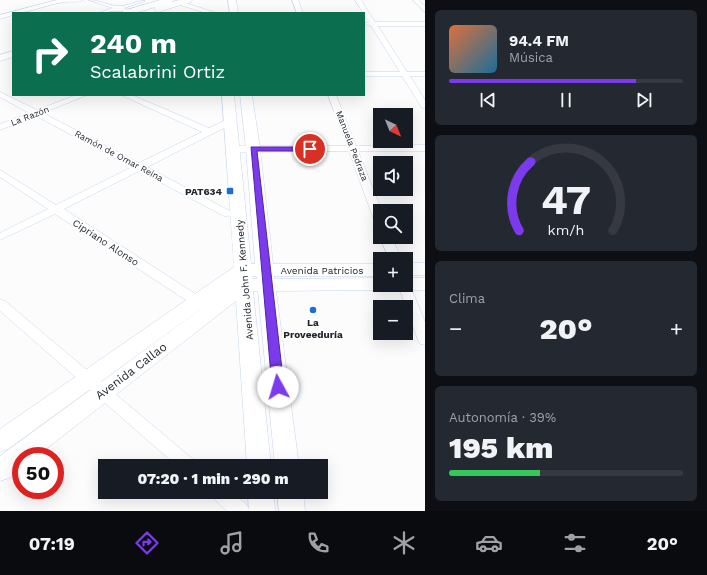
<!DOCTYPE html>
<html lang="es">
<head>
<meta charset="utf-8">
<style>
  :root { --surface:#171b24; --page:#242831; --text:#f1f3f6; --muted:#9ea1a6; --line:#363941; --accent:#7c3aed }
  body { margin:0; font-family:"Work Sans",sans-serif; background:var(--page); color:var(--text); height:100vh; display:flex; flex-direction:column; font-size:15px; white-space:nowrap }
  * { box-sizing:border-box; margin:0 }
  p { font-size:13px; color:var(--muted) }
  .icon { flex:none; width:22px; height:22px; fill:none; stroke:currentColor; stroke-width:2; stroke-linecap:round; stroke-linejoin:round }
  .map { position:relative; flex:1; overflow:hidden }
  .panel { display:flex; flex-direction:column; gap:10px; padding:10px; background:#0d0f14; width:282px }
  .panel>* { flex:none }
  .hud { position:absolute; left:12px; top:12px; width:353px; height:84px; border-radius:0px; box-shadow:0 4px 16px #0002; background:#0b6e4f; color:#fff; overflow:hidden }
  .needle { width:26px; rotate:137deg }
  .controls { position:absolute; left:373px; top:108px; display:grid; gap:8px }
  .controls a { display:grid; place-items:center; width:40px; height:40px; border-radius:0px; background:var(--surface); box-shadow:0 4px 16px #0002; font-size:20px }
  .speed { position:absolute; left:12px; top:447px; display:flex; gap:8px; font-size:20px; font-weight:700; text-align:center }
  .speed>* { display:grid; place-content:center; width:52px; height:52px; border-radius:50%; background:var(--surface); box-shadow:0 4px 16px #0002; line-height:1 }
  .speed .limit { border:6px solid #d22; background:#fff; color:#111 }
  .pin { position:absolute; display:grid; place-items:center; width:34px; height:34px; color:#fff; margin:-17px; border:2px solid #fff; border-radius:50%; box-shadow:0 1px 4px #0007 }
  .me { position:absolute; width:44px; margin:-22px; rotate:354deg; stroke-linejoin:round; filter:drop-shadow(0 0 3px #0008) }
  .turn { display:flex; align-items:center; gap:14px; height:84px; padding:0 12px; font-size:18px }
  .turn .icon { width:52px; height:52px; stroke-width:2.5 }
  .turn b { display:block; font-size:28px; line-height:34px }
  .big { font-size:30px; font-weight:800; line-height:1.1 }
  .panel .tile { flex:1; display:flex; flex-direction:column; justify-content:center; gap:6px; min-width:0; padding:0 14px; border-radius:6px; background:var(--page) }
  .panel .dial { align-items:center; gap:0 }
  .dial svg { height:104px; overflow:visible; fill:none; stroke:var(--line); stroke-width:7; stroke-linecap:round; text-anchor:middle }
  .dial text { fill:var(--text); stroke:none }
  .song { display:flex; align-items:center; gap:12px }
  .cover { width:48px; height:48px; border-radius:6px; background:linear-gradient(135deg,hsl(20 70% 55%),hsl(200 70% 35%)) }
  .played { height:4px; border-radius:2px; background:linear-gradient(90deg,var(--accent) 80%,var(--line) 80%) }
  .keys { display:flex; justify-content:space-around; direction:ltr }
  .heat { display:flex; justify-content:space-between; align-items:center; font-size:22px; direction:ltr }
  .charge { height:6px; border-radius:3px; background:linear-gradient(90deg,#34c759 39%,var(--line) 0) }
  .trip { position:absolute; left:98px; top:459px; width:230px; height:40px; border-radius:0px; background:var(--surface); box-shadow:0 4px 16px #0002; font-weight:800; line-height:40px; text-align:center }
  .menu { display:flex; height:64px; justify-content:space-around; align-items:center; background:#090b0e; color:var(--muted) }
  .menu .icon { width:28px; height:28px }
  .menu .current { color:var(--accent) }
  .menu b { font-size:18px; color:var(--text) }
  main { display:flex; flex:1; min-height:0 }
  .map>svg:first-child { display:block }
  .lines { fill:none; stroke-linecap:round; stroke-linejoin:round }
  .street-casing { stroke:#c5d5ee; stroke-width:1 }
  .secondary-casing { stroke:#c5d5ee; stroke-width:1 }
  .street { fill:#fff; fill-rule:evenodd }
  .secondary { fill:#fff; fill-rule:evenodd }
  .route { fill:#7c3aed; stroke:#51269a }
  .poi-dot { fill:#1e6cd7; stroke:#fff; stroke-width:1.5 }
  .labels { text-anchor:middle; stroke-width:4; stroke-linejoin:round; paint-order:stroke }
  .far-street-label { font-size:9px; fill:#20262f; stroke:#fff }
  .poi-label { font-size:10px; font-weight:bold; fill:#20262f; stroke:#fff; text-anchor:end }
  .street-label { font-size:10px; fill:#20262f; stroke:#fff }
  .near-street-label { font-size:12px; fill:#20262f; stroke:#fff }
</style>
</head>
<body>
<main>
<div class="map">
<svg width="425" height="511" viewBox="0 0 425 511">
  <rect width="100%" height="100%" fill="#fcfcfc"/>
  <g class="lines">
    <g class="street-casing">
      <path id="street" d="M57,0H83C78,3 71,1 65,2C47,4 31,13 13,13V15L0,19V15Z
        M89,0C99,0 108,5 117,6C127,7 136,0 145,1L124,8L136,13C130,13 125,11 119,11C114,10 105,13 99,13L112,8Z
        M292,0H298L303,13H297Z
        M355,0H361L375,22H425V26H378L407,72H425V76H410L425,100V108H422L402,76H364V72H400L371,26L364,24L369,22Z
        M413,0H419L425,6V12Z
        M179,1L214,12L215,13H206L177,4V2Z
        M0,92L37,110L76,95H87L43,113L139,163L202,132L121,95H132L209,128L228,119H234L235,121L234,123L147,167L230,211H243L244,213L243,215L224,216L139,171L64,209L208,302L210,305L208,308L203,310L198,308L55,214L0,240V233L48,209L0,177V170L56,205L132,167L36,116L0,130V124L29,113L0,97Z
        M328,95H336L356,146L425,145V151H358L382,211H380V223L374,220L349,151L234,152L229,149L234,146H347Z
        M380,237H392L401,259H389Z
        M406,281L410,285L425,322V345L420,344L418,340L398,285H406Z
        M0,299L5,301L195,461L198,466H177L0,311Z
        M210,492H232L247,505L250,511H227L213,498Z"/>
    </g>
    <g class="secondary-casing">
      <path id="secondary" d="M160,0H173L172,2L135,13H122L123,11Z
        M179,0H192L191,2L158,12L154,9L155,7Z
        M228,0H236L238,13H230Z
        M13,51V57L0,61V55Z
        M222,95H234L251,264H255L246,149L240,95H252L260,149L273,264H380V276H274V279L380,278V285H388L386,288L380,290L276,291L299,466H275L258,291H253L271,466H247L236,301L37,456H21V468L9,478L0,481V456L235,284L8,449L0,452V429L234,267ZM252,276H256L257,279H252Z
        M406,263H425V275H406Z
        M406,278H425V290H406L400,288L398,285H406Z
        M248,492H274L275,511H249Z
        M277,492H303L305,511H279Z"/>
    </g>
    <use href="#street" class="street"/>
    <use href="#secondary" class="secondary"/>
  </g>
  <path class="route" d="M251,147H310L314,149L310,151H257L284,387L282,391L278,392L274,391L272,387Z"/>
  <g class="poi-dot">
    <rect x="226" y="187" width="8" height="8" rx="2"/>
    <circle cx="313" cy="310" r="4"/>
  </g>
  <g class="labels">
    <g class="far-street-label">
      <text transform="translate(30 116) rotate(-21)" y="3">La Razón</text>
      <text transform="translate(352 146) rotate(69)" y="3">Manuela Pedraza</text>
      <text transform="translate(119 156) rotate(28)" y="3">Ramón de Omar Reina</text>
    </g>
    <g class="poi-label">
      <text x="222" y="195">PAT634</text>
      <text x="313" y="326" text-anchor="middle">La<tspan x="313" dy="12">Proveeduría</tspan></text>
    </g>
    <g class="street-label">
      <text transform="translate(106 242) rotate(33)" y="4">Cipriano Alonso</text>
      <text x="322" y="274">Avenida Patricios</text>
      <text transform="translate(244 280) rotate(-95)" y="4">Avenida John F. Kennedy</text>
    </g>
    <g class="near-street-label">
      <text transform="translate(131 371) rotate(-37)" y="4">Avenida Callao</text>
    </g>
  </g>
</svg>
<div class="controls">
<a><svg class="needle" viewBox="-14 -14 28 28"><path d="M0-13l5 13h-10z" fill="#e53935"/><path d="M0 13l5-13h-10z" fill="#9ea1a6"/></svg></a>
<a><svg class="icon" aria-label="sound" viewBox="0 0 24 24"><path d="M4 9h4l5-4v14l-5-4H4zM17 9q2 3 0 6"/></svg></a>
<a><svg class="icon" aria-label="search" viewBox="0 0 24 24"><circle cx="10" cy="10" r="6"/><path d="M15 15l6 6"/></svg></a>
<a>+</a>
<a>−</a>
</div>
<div class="speed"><div class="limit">50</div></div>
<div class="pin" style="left:310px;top:149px;background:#d93025"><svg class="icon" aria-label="arrive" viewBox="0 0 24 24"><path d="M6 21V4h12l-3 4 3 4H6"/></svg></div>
<svg class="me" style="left:278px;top:387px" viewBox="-20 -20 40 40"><circle r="19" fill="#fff"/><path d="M0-13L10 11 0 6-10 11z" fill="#7c3aed"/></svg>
<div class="trip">07:20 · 1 min · 290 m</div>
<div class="hud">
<div class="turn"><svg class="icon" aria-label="right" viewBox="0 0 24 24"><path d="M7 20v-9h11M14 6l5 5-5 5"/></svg><div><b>240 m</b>Scalabrini Ortiz</div></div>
</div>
</div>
<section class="panel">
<div class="tile">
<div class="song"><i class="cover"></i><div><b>94.4 FM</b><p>Música</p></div></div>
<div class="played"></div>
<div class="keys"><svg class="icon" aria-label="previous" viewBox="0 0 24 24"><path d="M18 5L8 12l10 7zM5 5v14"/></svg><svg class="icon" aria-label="pause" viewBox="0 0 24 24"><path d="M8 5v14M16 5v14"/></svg><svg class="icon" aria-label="next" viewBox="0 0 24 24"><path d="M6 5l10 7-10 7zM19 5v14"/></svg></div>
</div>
<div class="tile dial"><svg viewBox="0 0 100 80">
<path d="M14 69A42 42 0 1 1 86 69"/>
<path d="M14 69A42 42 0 0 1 23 16" stroke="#7c3aed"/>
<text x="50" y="56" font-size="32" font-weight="700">47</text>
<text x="50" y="72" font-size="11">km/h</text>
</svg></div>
<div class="tile"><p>Clima</p>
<div class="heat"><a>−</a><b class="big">20°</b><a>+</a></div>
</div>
<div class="tile"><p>Autonomía · 39%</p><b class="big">195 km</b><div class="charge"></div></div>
</section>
</main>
<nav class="menu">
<b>07:19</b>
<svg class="icon current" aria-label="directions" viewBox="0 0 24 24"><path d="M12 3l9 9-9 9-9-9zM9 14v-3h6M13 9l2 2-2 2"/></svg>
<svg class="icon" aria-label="music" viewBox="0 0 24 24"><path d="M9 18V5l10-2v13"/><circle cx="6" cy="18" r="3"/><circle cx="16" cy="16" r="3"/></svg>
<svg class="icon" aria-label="phone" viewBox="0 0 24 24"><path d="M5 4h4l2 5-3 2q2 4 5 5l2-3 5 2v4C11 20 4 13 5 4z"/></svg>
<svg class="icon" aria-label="climate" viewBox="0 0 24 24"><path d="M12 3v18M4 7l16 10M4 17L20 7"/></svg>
<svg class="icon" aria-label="car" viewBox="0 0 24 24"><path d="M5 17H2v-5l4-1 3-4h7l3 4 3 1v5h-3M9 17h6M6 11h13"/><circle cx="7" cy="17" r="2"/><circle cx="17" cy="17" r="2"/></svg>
<svg class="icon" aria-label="filters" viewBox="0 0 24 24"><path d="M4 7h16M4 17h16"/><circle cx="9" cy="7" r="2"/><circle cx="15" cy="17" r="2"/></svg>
<b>20°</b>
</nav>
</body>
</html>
